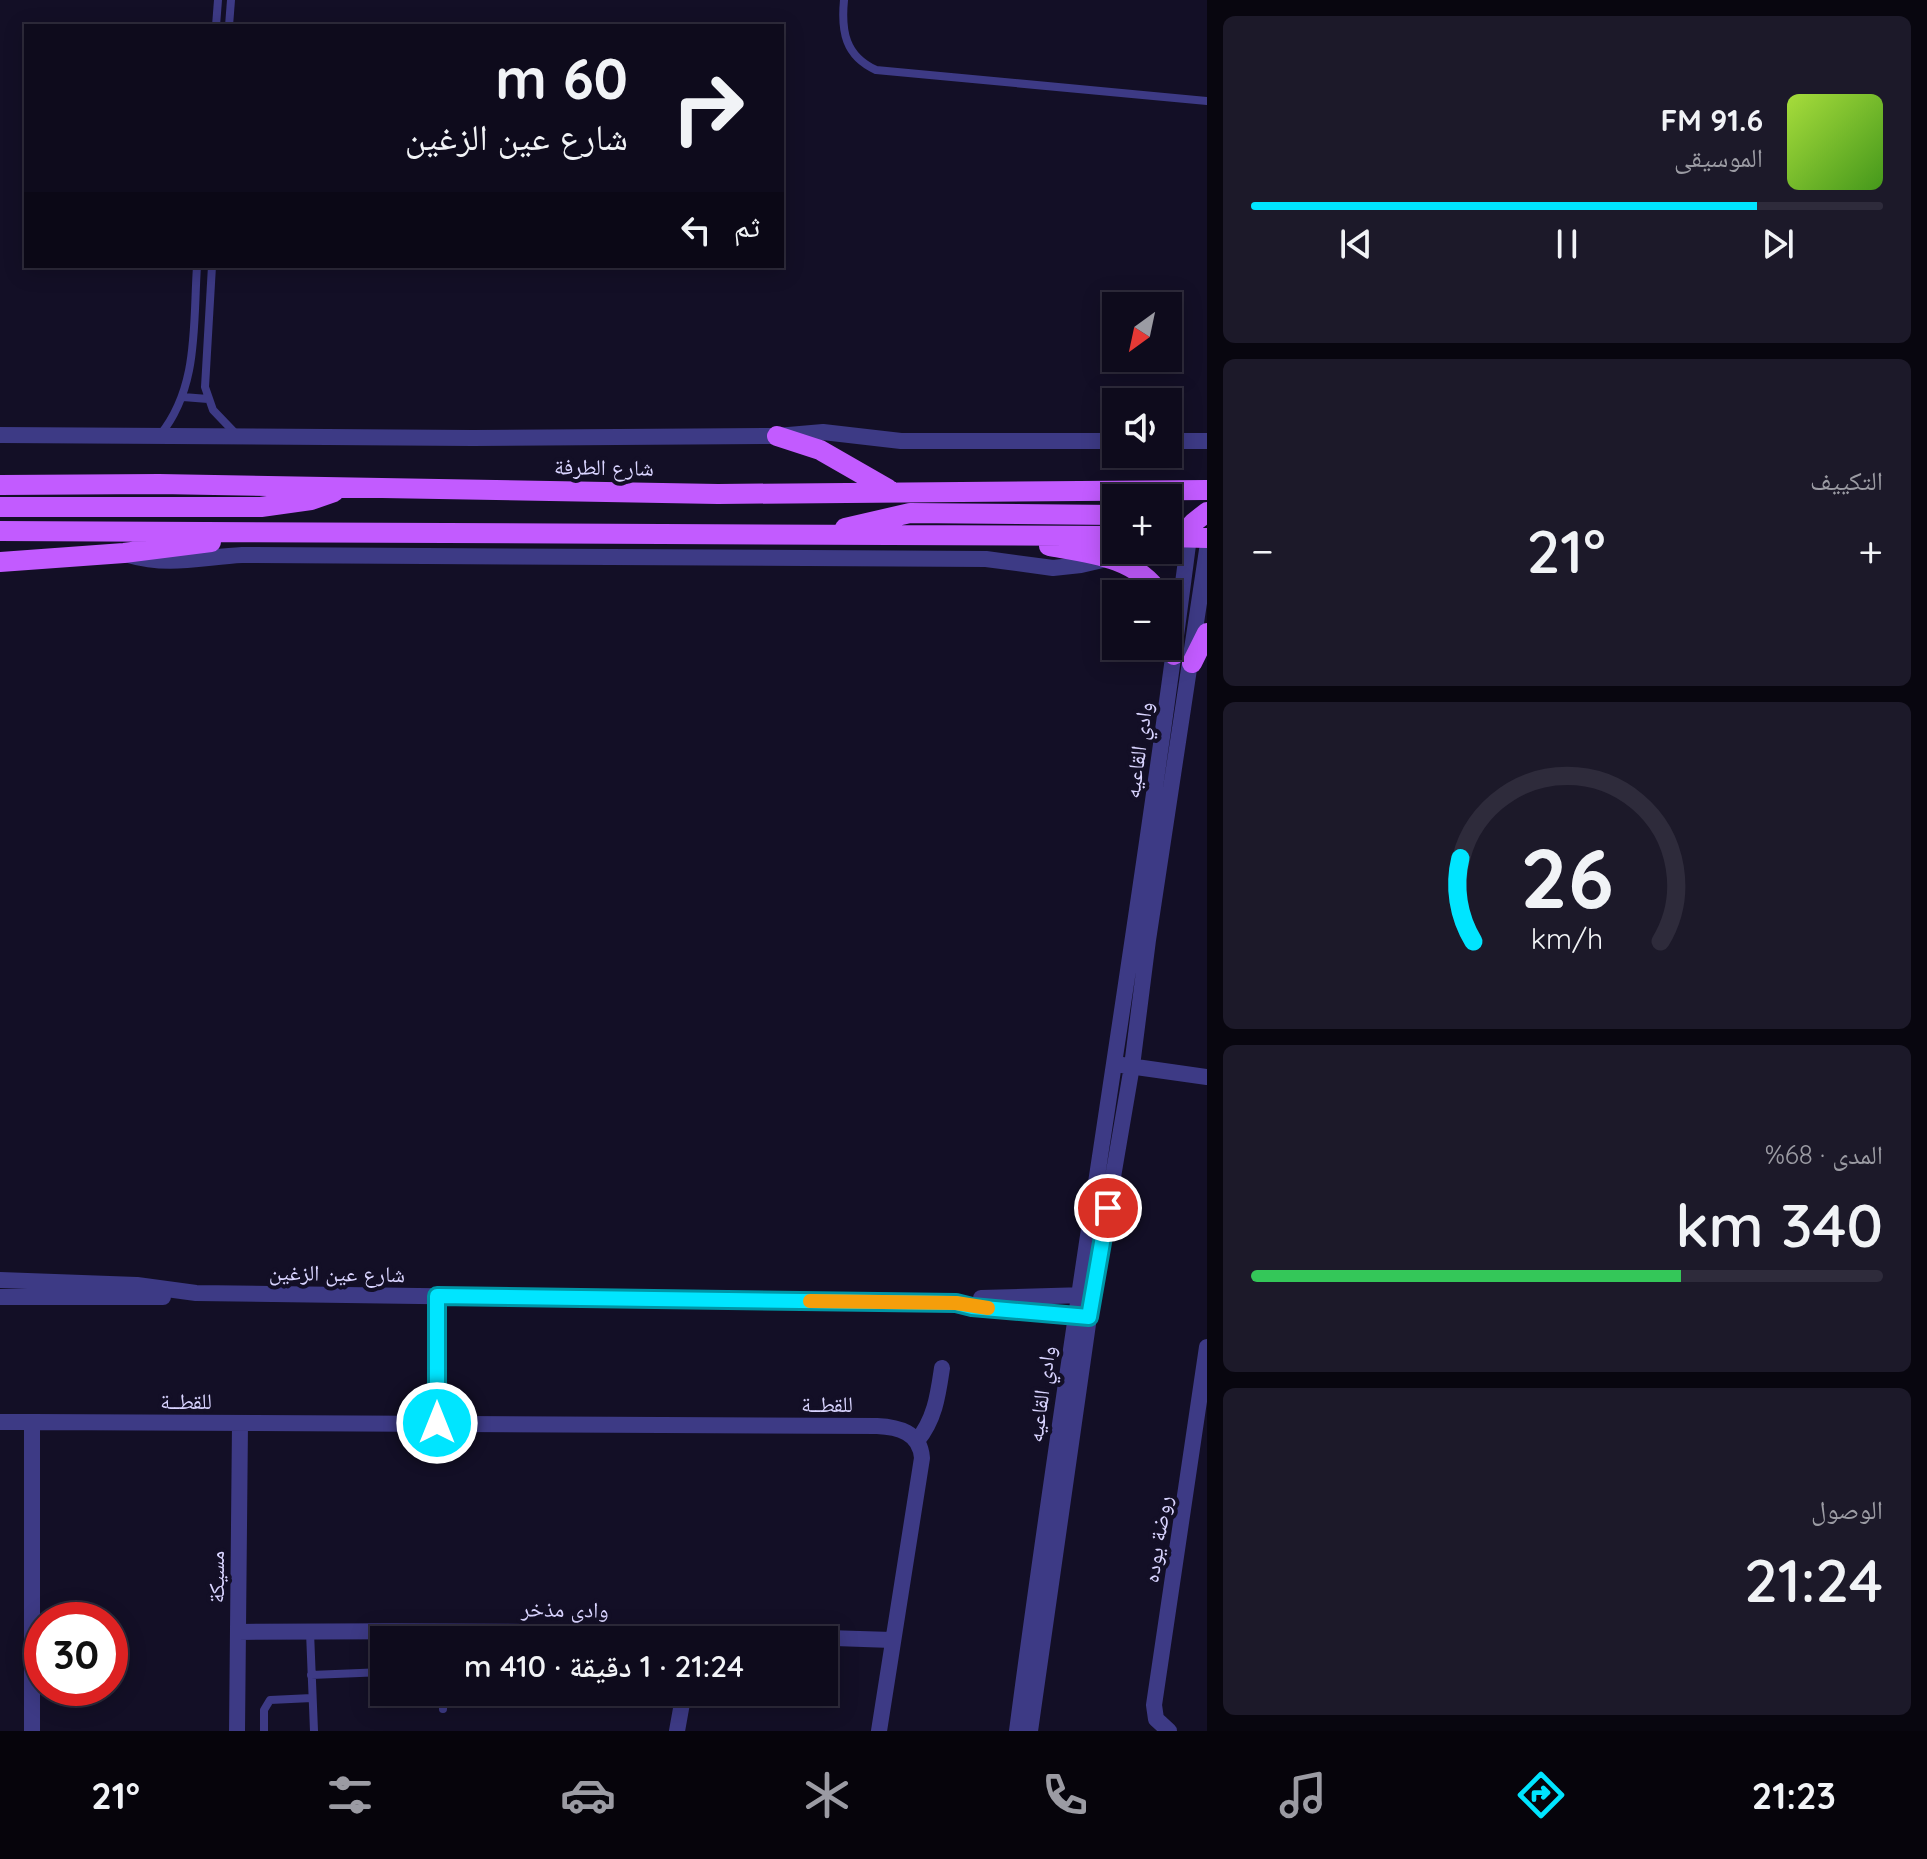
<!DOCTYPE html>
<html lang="ar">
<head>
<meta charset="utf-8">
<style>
  :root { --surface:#0e0b1c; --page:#1c1929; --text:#f1f3f6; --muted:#9b9ba3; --line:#2e2b3b; --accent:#00e5ff }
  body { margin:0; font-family:Quicksand,"Noto Naskh Arabic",sans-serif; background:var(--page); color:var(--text); direction:rtl; height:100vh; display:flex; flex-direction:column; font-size:30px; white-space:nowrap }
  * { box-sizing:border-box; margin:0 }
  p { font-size:26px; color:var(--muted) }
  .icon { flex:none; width:44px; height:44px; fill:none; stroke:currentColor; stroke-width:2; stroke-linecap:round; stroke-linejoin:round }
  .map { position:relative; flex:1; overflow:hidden; direction:ltr }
  .drawer { display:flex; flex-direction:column; gap:16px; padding:16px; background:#08060f; width:720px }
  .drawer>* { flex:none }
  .guide { position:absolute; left:24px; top:24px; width:760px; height:244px; border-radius:0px; box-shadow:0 4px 20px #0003,0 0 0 2px var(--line); direction:rtl; background:#0e0b1c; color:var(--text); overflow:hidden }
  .needle { width:52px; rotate:213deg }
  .fabs { position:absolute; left:1102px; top:292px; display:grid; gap:16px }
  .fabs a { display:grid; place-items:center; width:80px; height:80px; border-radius:0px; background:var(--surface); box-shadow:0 4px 20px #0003,0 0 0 2px var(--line); font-size:40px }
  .speed { position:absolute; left:24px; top:1602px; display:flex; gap:16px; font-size:40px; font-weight:700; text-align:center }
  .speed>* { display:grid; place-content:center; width:104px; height:104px; border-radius:50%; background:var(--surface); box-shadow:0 4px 20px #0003,0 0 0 2px var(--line); line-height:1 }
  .speed .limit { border:12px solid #d22; background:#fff; color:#111 }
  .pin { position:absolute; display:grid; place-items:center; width:68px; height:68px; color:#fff; margin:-34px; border:4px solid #fff; border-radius:50%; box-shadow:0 2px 8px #0007 }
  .me { position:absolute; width:88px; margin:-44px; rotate:0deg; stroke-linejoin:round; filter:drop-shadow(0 0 6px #0008) }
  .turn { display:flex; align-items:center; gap:28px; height:168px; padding:0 24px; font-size:36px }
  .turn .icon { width:104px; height:104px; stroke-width:2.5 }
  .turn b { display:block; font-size:56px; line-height:68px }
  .then { display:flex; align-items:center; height:76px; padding:0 24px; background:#0003; gap:16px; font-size:30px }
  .big { font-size:60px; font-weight:600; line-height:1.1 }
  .drawer .widget { flex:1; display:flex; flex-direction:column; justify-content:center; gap:12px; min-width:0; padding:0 28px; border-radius:12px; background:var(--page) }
  .drawer .dial { align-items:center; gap:0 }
  .dial svg { height:208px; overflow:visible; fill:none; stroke:var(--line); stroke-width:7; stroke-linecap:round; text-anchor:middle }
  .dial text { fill:var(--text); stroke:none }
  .song { display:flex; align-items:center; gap:24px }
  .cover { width:96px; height:96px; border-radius:12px; background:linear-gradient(135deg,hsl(80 70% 55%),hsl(100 70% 35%)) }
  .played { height:8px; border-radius:4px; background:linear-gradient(90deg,var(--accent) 80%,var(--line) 80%) }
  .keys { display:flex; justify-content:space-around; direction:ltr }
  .heat { display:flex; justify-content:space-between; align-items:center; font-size:44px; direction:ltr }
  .charge { height:12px; border-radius:6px; background:linear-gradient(90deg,#34c759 68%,var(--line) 0) }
  .trip { position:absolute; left:370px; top:1626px; width:468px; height:80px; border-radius:0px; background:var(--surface); box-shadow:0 4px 20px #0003,0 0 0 2px var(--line); font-weight:600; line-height:80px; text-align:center; direction:rtl }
  .dock { display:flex; height:128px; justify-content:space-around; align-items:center; background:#06040b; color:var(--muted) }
  .dock .icon { width:56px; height:56px }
  .dock .selected { color:var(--accent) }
  .dock b { font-size:36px; color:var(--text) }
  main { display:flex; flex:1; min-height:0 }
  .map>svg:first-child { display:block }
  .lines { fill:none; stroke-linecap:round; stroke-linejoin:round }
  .service { stroke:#3d3a85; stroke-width:8 }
  .minor { stroke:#3d3a85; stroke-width:16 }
  .primary { stroke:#c25bff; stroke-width:20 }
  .route-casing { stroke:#0095a6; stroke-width:20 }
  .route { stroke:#00e5ff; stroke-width:14 }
  .slow { stroke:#f59e0b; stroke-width:14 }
  .labels { text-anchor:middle; stroke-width:8; stroke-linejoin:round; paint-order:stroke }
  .street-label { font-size:22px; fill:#d9d4ff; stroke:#130f26 }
</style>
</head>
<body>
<main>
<section class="drawer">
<div class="widget">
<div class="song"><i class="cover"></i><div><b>91.6 FM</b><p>الموسيقى</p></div></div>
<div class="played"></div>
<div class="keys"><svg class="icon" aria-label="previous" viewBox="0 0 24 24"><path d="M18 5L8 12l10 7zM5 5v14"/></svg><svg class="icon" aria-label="pause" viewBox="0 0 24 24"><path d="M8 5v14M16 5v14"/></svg><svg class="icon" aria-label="next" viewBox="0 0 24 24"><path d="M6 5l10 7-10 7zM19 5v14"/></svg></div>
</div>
<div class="widget"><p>التكييف</p>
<div class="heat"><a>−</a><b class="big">21°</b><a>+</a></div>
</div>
<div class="widget dial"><svg viewBox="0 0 100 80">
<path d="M14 69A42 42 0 1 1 86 69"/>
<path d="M14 69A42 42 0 0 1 9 37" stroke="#00e5ff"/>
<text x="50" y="56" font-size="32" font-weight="700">26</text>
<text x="50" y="72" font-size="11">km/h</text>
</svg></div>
<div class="widget"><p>المدى · 68%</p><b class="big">340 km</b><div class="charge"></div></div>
<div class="widget"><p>الوصول</p><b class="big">21:24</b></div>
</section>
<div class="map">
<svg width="1207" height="1731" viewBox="0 0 1207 1731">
  <rect width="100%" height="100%" fill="#130f26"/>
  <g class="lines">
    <path class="service" d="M844,0C841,31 845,56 876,70L1207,101
      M216,26L218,0
      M229,26L231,0
      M212,266L205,387L213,410L236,434
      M183,397L208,399
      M160,435C199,387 193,325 197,266
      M310,1632L314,1731
      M311,1675L384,1672
      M443,1709L444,1692
      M264,1731V1710L270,1700L312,1698"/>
    <path class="minor" d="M0,435L473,438L777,436L823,432L901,441H1116
      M1168,441H1207
      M129,555C168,567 203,557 242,555L986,559L1053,568L1081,565L1107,559
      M1122,1065L1207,1077
      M0,1280L137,1285L196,1293L956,1303L972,1307L1085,1316
      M0,1297H163
      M981,1298L1086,1295
      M0,1422H32
      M437,1423V1296
      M917,1441C935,1419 938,1395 942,1368
      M238,1632C456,1630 674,1632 892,1640
      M32,1731V1422L877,1426C898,1427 920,1432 922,1458L879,1731
      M237,1731L240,1423
      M677,1731L684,1692
      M1017,1731C1069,1332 1138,936 1189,537
      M1030,1731L1089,1317L1132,1066L1148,940L1207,550
      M1169,1731L1156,1719L1154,1705L1207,1347"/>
    <path class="primary" d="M777,436L820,450L888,489
      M0,485L159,484L718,494L1207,490
      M0,507H261L311,500L334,492
      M845,528L910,513L1116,515
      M0,531L1116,536
      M1168,537L1207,538
      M1189,537L1193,523L1207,512
      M1049,546C1089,553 1136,557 1160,594
      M0,562L124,553L211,542
      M1168,618L1174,655
      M1192,663L1207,633"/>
  </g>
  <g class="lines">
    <g class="route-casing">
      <path id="route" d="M437,1423V1296L956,1303L972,1307L1089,1317L1108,1208"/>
    </g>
    <use href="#route" class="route"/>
    <path class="slow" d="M810,1301L956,1303L988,1308"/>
  </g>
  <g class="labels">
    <g class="street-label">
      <text transform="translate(604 467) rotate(1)" y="8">شارع الطرفة</text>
      <text transform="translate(1138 750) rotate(-82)" y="8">وادي القاعيه</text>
      <text transform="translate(337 1273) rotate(1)" y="8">شارع عين الزغين</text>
      <text transform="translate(1041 1394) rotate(-82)" y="8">وادي القاعيه</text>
      <text x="186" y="1409">للقطــة</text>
      <text x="827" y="1412">للقطــة</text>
      <text transform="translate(1157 1539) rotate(-81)" y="8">روضة يوده</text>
      <text transform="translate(216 1577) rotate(-90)" y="8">مسيكة</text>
      <text transform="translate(565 1609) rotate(1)" y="8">وادي مذخر</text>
    </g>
  </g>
</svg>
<div class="fabs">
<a><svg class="needle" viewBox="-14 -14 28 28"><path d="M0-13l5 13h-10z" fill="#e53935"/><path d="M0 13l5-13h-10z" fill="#9b9ba3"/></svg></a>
<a><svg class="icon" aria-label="sound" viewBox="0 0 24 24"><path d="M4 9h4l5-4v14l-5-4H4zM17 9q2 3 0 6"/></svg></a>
<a>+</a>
<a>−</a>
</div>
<div class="speed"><div class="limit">30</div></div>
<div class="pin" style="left:1108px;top:1208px;background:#d93025"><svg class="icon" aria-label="arrive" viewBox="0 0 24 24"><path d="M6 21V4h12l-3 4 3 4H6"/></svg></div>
<svg class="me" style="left:437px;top:1423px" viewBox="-20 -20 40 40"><circle r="17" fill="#00e5ff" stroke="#fff" stroke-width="3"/><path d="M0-11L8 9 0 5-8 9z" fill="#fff"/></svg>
<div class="trip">21:24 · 1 دقيقة · 410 m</div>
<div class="guide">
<div class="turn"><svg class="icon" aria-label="right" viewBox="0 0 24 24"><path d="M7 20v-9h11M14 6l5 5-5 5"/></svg><div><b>60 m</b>شارع عين الزغين</div></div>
<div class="then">ثم<svg class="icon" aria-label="left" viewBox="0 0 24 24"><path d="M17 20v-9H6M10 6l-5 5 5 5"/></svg></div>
</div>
</div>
</main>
<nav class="dock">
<b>21:23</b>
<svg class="icon selected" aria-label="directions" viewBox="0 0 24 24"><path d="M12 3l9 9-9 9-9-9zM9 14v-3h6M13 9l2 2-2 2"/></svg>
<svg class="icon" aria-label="music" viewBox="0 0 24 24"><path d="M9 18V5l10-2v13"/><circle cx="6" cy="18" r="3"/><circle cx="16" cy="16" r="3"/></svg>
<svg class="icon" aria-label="phone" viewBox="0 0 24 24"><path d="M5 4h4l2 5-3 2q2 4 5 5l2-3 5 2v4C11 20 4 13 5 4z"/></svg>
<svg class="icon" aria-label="climate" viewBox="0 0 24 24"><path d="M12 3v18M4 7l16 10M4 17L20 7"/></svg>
<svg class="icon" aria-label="car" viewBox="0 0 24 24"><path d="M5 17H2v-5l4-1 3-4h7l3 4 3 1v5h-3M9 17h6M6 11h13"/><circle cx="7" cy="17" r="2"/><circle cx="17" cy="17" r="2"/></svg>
<svg class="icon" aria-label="filters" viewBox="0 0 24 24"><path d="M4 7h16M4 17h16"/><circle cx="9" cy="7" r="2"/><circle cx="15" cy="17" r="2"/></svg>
<b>21°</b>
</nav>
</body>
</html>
